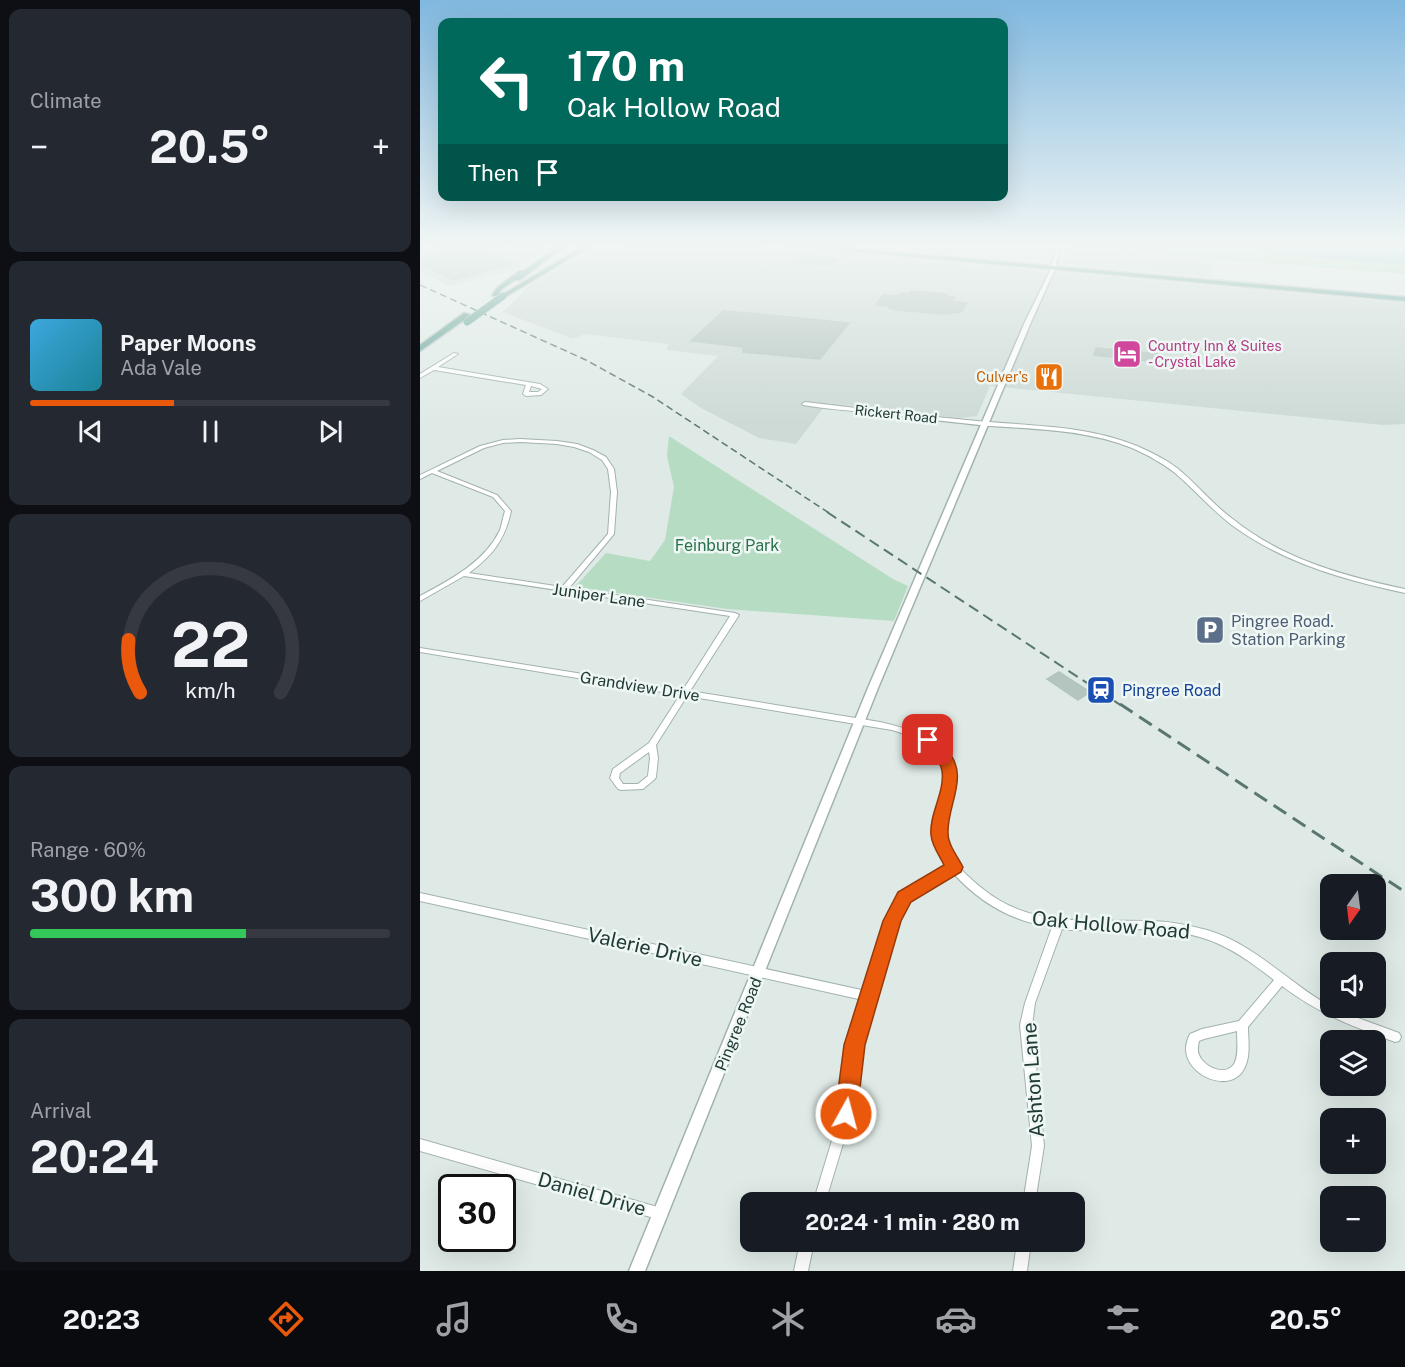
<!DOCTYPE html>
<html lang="en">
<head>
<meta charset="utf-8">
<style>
  :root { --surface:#171b24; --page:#242831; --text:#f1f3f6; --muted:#9ea1a6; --line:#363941; --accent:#ea580c }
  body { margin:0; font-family:"Public Sans",sans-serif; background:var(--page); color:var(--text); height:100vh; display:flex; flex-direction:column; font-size:22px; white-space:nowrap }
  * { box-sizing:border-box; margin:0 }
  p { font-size:20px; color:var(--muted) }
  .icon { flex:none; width:33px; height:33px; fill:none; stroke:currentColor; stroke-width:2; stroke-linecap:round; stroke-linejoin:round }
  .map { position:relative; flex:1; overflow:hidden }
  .sheet { display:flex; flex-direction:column; gap:9px; padding:9px; background:#0d0f14; width:420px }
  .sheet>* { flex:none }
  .hud { position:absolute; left:18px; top:18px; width:570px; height:183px; border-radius:12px; box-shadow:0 6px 24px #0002; background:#00695c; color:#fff; overflow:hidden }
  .needle { width:39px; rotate:194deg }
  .tools { position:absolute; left:900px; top:874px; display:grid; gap:12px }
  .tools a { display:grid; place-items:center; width:66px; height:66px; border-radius:12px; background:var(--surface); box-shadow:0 6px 24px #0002; font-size:30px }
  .speed { position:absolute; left:18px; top:1174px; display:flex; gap:12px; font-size:30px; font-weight:700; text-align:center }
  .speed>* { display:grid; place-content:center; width:78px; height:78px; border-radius:50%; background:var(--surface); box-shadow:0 6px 24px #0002; line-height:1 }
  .speed .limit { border:3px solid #111; border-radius:9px; background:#fff; color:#111 }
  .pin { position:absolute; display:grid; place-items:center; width:51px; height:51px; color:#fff; margin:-26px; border-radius:12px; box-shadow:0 3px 9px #0006 }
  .me { position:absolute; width:66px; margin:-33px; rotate:7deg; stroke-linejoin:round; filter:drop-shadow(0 0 4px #0008) }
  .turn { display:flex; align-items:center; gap:21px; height:126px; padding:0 30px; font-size:27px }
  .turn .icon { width:78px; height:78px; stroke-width:2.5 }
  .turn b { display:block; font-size:42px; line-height:51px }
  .then { display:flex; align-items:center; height:57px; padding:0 30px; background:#0003; gap:12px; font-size:22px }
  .big { font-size:45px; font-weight:700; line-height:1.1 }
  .sheet .tile { flex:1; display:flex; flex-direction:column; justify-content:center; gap:9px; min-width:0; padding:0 21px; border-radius:12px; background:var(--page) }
  .sheet .dial { align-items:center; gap:0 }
  .dial svg { height:156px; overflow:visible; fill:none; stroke:var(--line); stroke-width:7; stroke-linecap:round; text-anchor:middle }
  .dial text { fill:var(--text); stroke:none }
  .song { display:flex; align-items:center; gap:18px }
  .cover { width:72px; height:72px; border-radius:9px; background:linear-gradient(135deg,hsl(200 70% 55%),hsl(190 70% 35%)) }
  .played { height:6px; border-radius:3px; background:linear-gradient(90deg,var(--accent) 40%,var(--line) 40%) }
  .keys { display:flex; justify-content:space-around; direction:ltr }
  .heat { display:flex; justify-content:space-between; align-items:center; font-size:33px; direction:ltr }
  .charge { height:9px; border-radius:4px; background:linear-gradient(90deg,#34c759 60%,var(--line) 0) }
  .trip { position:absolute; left:320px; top:1192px; width:345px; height:60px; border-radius:12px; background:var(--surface); box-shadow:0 6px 24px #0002; font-weight:700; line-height:60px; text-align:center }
  .dock { display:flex; height:96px; justify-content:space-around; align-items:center; background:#090b0e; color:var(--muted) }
  .dock .icon { width:42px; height:42px }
  .dock .on { color:var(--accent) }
  .dock b { font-size:27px; color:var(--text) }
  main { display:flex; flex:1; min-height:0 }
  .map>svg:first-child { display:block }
  .built { fill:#cddad5 }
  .green { fill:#b7dcc4 }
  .water { fill:#85bed1 }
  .building { fill:#b4c5bf; stroke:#b1c4be; stroke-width:1.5 }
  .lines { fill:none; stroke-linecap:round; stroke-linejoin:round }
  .minor-casing { stroke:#a2b2ae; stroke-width:2 }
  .tertiary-casing { stroke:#a2b2ae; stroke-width:3 }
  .primary-casing { stroke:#bcc4c3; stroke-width:3 }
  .minor { fill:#fff; fill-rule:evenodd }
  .tertiary { fill:#fff; fill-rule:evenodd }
  .primary { fill:#62a197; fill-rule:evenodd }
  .rail-far2 { stroke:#5a7671; stroke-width:1.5; stroke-dasharray:7 4; stroke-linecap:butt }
  .rail-far1 { stroke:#5a7671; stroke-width:2; stroke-dasharray:11 6; stroke-linecap:butt }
  .rail { stroke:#5a7671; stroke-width:3; stroke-dasharray:15 8; stroke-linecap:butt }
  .primary-bridge-casing { stroke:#bcc4c3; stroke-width:8; stroke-linecap:butt }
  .primary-bridge { stroke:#62a197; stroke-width:7 }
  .route { fill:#ea580c; stroke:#983908; stroke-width:1.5 }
  .labels { text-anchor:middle; stroke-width:5; stroke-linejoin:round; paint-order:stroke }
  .far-hotel-label { font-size:14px; fill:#b23c85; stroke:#eff7f4; text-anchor:start }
  .far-food-label { font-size:14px; fill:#c56008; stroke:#eff7f4; text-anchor:end }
  .far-street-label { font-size:14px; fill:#203a36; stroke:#eff7f4 }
  .park-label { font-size:16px; fill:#29724c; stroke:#eff7f4 }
  .street-label { font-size:16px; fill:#203a36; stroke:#eff7f4 }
  .service-label { font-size:16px; fill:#4e5e75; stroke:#eff7f4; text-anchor:start }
  .transit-label { font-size:16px; fill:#164399; stroke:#eff7f4; text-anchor:start }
  .near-street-label { font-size:20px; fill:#203a36; stroke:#eff7f4 }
</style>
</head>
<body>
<main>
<section class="sheet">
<div class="tile"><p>Climate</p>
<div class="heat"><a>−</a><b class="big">20.5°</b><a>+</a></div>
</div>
<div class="tile">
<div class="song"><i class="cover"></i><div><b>Paper Moons</b><p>Ada Vale</p></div></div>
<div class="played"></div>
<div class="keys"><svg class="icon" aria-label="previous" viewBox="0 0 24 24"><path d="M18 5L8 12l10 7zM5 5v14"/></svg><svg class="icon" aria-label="pause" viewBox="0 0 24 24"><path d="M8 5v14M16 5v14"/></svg><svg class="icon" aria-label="next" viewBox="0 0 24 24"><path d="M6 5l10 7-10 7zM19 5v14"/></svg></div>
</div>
<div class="tile dial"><svg viewBox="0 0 100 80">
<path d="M14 69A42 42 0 1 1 86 69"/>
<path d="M14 69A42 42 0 0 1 8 42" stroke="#ea580c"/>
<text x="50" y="56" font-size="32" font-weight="700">22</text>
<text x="50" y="72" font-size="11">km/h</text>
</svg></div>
<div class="tile"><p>Range · 60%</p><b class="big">300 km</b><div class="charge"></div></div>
<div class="tile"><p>Arrival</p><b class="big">20:24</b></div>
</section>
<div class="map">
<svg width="985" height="1271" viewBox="0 0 985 1271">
  <rect width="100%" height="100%" fill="#dfeae6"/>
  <path class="built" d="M13,245H120L123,247L120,254L94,270L30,286L0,273V251Z
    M207,245H331L985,303V424L963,425L570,386L557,416L538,418L407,403L376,444L339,438L281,408L261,394L298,356L247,350L248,344L165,334L153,339L83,312L108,287L143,265L158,258Z
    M648,249L792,260V277L644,264L643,263Z"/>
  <path class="green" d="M648,245H985V274L647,248Z
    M249,436L473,579L488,586L474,621L307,609L155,587L186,553L230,561L245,540L254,487L247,456Z"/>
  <path class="water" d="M840,245H985V265L852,254L839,250Z"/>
  <path class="building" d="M48,245L93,263L34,280L0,265V258Z
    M387,254L396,255L394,257L419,259L413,265L377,264Z
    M491,291L527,294L526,297H535L532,301L547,303L541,312L525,314L477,310L469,308L471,306L456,305L463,295L478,296L481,293H490Z
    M303,311L340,314L429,323L400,359L323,352V347L271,341Z
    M676,348L740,354L738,362L674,355Z
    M639,672L670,692L658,700L627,679Z"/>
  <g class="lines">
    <g class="minor-casing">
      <path id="minor" d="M34,353L38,354L18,367L120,384L128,389L121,395L106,396L103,394L106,385L14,370L0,378V374ZM111,386L122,389L118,392H109Z
        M385,402C439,408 493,415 547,420C604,426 664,424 717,446C731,452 745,459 757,468C777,484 793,505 814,520C863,559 924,576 985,589V593C924,580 864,563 813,526C792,510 775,490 755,473C742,463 728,455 712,448C667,430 616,429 569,426C529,422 490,417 451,413C428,410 405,409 383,405L382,404Z
        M100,439L137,441L157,444L173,450L186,457L194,469L197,492L194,534L149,588L315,613L319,615L270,691L460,722C495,730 544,744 532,790C528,808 521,825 526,844C532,863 548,877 563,889C612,929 670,919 729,921C749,921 768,925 787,930C835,944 868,983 910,1006V1008H915L938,1018L979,1033L981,1037L979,1041L975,1042C932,1026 899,1014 862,986L828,1027C828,1040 831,1056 824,1069C810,1095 765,1075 766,1048C766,1044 768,1038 770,1034L782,1029L819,1021L854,980C837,967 820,954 801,945C771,931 738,929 706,929C685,929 663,932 642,929L615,1003L612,1025L624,1146L615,1203H603L612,1146L600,1025L605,1003L632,927C593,922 559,902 533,873L488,900L477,921L441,1045L432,1114L405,1203H393L420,1114L429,1045L443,1000L0,901V893L446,991L467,921L480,894L528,866C521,855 515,844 515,831C515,817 521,803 524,790C532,753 502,739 472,730L267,696L236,745L238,758L236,777L235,779L223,789L201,790L198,789L190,778L193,769L229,743L260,695L0,652V648L263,690L310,616L44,576L0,601V596C30,580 65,562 80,530C82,524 83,517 85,511L73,497L12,473L0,479V475L60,446L83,440ZM100,442L137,444L154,447L169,452L182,460L188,469L191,492L188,534L142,587L49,573C72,556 85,540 91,511L77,495L17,471L64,448L83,443ZM229,752L230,758L228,776L218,784H203L199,778L200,773ZM817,1031C817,1041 819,1056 814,1064C805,1077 784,1067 779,1055C777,1051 778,1046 779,1041L784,1039Z
        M0,1139L241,1208L246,1209L247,1214L246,1219L241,1220L0,1151Z
        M380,1242H394L388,1271H374Z
        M597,1242H611L607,1271H593Z"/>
    </g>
    <g class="tertiary-casing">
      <path id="tertiary" d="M637,245H641L635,269L611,322L458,688L225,1271H209L448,688L605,322L631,269Z"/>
    </g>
    <g class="primary-casing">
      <path id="primary" d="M139,245H146L100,280H95L82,289L77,296H73L72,295L78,287L99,271H104Z
        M165,245H173L85,297L80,296Z
        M362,245H390L985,297V301Z
        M44,313L51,315L0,351V345Z"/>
    </g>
    <use href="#minor" class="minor"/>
    <use href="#tertiary" class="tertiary"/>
    <use href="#primary" class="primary"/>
    <path class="rail-far2" d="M0,285L166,360L233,397L409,513"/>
    <path class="rail-far1" d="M407,512L702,706"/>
    <path class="rail" d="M700,704L985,892"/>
    <g class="primary-bridge-casing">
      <path id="primary-bridge" d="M47,322L83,296"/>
    </g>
    <use href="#primary-bridge" class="primary-bridge"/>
  </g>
  <linearGradient id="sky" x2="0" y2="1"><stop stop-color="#80b8df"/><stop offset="0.58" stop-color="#f1f6f4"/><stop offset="1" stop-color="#f1f6f4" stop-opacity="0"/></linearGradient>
  <rect width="985" height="423" fill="url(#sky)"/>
  <path class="route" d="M508,735C516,737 521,743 526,749C551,775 527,804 528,833C528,845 538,857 543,867L541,872L491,902L481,921L445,1045L437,1114L434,1122L426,1125L418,1122L415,1114L424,1045L463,921L478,892L524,865C519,855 512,846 511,835C509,814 525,792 522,771C520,758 507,751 501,740L503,736Z"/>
  <defs>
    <g id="hotel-square" transform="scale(1.5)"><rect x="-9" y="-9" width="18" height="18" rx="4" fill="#d1479c" stroke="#eff7f4"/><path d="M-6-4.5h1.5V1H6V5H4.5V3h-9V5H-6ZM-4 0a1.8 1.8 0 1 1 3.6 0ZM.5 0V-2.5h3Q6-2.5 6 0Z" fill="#fff"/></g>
    <g id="restaurant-square" transform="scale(1.5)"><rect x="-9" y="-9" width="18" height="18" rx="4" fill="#e8710a" stroke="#eff7f4"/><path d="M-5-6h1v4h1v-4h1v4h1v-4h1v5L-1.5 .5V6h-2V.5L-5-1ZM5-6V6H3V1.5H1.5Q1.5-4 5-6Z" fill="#fff"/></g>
    <g id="parking-square" transform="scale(1.5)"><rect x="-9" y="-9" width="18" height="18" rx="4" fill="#5c6f8a" stroke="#eff7f4"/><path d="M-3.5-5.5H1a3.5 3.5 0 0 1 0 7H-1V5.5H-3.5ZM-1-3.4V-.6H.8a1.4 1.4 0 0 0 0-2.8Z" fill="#fff"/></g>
    <g id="station-square" transform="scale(1.5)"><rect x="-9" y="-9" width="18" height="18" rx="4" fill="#1a4fb4" stroke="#eff7f4"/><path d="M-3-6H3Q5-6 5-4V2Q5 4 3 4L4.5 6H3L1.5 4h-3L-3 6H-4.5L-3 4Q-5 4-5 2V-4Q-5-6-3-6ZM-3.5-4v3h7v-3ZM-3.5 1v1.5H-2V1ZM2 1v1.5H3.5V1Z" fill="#fff"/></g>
  </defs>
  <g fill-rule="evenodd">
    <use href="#hotel-square" x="707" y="354"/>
    <use href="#restaurant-square" x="629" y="377"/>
    <use href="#parking-square" x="790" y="630"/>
    <use href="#station-square" x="681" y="690"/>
  </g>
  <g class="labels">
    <g class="far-hotel-label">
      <text x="728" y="351">Country Inn &amp; Suites<tspan x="728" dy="16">- Crystal Lake</tspan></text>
    </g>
    <g class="far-food-label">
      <text x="608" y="382">Culver's</text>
    </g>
    <g class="far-street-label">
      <text transform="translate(476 414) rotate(6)" y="5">Rickert Road</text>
    </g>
    <g class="park-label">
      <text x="307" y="551">Feinburg Park</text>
    </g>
    <g class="street-label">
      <text transform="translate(179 595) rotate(8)" y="6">Juniper Lane</text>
      <text transform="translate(220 686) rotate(9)" y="6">Grandview Drive</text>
      <text transform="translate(318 1024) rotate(-68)" y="6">Pingree Road</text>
    </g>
    <g class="service-label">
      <text x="811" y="627">Pingree Road.<tspan x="811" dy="18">Station Parking</tspan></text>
    </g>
    <g class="transit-label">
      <text x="702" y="696">Pingree Road</text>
    </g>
    <g class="near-street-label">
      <text transform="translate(691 925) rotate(5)" y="7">Oak Hollow Road</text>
      <text transform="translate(225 947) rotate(13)" y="7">Valerie Drive</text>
      <text transform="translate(613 1080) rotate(-94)" y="7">Ashton Lane</text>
      <text transform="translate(172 1194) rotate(16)" y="7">Daniel Drive</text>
    </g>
  </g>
</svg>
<div class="tools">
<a><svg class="needle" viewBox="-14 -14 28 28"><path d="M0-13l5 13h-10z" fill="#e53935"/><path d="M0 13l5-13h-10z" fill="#9ea1a6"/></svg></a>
<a><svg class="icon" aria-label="sound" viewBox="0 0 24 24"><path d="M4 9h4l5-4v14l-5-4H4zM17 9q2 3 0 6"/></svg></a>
<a><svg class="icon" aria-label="layers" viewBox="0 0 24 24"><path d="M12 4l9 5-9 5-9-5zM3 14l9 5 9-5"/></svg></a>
<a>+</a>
<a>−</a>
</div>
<div class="speed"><div class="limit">30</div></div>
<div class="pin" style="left:508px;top:740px;background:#d93025"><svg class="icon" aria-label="arrive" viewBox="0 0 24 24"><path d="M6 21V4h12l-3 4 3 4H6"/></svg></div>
<svg class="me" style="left:426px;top:1114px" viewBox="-20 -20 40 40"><circle r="17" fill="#ea580c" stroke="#fff" stroke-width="3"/><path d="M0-11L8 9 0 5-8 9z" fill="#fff"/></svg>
<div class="trip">20:24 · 1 min · 280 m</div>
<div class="hud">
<div class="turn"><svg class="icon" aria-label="left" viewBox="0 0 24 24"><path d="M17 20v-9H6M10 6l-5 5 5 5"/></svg><div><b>170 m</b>Oak Hollow Road</div></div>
<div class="then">Then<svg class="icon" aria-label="arrive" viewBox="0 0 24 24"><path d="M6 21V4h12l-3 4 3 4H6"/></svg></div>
</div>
</div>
</main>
<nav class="dock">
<b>20:23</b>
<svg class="icon on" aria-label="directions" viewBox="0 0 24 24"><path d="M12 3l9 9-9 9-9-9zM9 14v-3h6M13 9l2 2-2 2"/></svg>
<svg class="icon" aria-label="music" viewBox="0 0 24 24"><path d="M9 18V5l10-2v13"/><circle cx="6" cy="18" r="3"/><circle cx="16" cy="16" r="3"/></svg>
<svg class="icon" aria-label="phone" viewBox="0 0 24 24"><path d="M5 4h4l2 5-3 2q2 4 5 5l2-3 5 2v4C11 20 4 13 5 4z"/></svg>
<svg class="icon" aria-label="climate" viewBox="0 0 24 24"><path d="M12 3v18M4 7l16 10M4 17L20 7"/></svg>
<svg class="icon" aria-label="car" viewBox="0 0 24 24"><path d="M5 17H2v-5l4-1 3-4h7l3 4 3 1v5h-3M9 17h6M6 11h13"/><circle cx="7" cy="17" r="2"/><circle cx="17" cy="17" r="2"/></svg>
<svg class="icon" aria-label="filters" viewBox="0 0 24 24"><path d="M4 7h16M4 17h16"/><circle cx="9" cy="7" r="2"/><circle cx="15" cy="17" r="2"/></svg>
<b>20.5°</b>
</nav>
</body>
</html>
